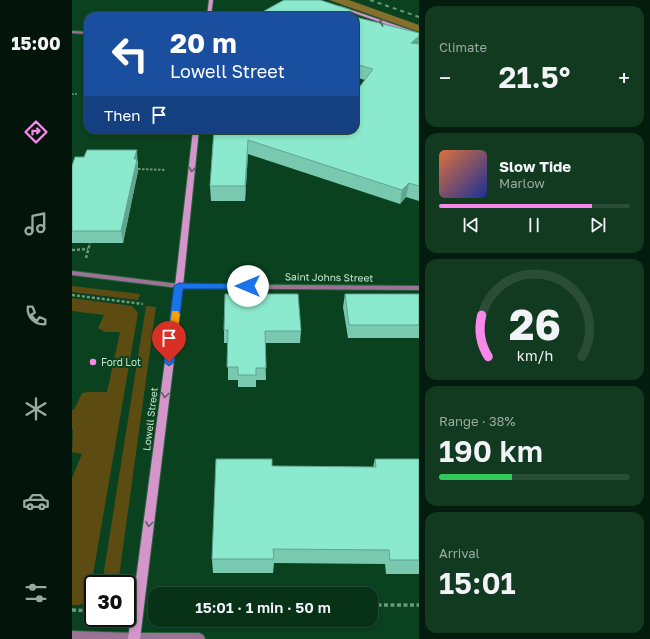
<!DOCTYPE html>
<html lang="en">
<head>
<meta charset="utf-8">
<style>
  :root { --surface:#083218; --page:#113a21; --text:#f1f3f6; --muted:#98aaa2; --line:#294d37; --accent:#f888ea }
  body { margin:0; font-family:"Golos Text",sans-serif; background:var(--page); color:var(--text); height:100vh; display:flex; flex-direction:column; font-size:15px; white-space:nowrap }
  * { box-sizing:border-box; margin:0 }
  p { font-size:13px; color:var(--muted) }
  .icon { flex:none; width:22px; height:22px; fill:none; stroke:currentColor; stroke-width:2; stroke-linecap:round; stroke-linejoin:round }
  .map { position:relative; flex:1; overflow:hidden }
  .panel { display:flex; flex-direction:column; gap:6px; padding:6px; background:#041c0d; width:231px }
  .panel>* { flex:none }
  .top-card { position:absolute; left:12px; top:12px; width:275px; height:122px; border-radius:12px; box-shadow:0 2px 6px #0003,0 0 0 1px var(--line); background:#1a4fa0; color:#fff; overflow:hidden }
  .speed { position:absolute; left:12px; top:575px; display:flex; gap:8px; font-size:20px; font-weight:700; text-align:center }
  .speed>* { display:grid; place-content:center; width:52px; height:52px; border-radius:50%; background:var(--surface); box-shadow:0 2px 6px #0003,0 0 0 1px var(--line); line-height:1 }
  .speed .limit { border:2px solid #111; border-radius:6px; background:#fff; color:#111 }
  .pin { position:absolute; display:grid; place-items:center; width:34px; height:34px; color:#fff; margin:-41px -17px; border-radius:50% 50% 50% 0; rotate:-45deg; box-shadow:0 0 4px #0007 }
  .pin .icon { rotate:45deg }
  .me { position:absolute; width:44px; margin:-22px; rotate:270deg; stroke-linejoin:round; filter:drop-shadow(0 0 3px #0008) }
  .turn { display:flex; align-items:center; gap:14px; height:84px; padding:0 20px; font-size:18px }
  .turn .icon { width:52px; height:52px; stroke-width:2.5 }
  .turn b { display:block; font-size:28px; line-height:34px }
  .then { display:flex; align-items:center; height:38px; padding:0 20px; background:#0003; gap:8px; font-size:15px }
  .big { font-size:30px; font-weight:600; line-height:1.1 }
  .panel .widget { flex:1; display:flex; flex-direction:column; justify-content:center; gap:6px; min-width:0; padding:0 14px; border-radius:12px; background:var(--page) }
  .panel .dial { align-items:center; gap:0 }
  .dial svg { height:104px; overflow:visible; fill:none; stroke:var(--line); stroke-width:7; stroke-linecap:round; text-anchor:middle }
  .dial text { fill:var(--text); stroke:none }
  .song { display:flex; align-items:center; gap:12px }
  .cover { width:48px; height:48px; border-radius:6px; background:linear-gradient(135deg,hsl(20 70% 55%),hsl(230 70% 35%)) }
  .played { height:4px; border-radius:2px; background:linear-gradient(90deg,var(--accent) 80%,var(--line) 80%) }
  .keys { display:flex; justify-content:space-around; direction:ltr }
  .heat { display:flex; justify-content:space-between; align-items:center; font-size:22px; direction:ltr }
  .charge { height:6px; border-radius:3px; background:linear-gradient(90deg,#34c759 38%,var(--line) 0) }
  .trip { position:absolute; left:76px; top:587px; width:230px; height:40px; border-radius:12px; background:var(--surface); box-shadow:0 2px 6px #0003,0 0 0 1px var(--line); font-weight:600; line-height:40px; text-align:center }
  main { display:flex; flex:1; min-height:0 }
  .menu { display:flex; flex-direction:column; width:72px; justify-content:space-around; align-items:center; background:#03140a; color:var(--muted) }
  .menu .icon { width:28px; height:28px }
  .menu .selected { color:var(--accent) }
  .menu b { font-size:18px; color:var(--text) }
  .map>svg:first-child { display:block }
  .green { fill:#5d4c12 }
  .forest { fill:#846f2b }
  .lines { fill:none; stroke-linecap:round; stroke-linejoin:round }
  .lane-casing { stroke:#2c603f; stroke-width:2 }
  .street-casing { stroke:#2c603f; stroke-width:2 }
  .secondary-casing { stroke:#2c603f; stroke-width:2 }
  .path-far3 { stroke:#6c987a; stroke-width:1.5; stroke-dasharray:2 1; stroke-linecap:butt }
  .path-far2 { stroke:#6c987a; stroke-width:2; stroke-dasharray:2.5 1.5; stroke-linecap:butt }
  .path-far1 { stroke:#6c987a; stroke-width:2.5; stroke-dasharray:3 2; stroke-linecap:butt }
  .path { stroke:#6c987a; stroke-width:3.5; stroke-dasharray:4 2.5; stroke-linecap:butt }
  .lane { fill:#9b7495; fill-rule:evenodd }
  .street { fill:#9b7495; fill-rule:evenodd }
  .secondary { fill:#d495cb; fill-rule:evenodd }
  .rail { stroke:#6a9678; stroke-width:2; stroke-dasharray:4 4; stroke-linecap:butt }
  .wall { fill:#78c9b0 }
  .shaded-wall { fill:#61a490 }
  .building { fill:#8beacd; stroke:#61a490 }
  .oneway { stroke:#5b6364 }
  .route { fill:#1a73e8; stroke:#114b97 }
  .slow { fill:#f59e0b }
  .poi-dot { fill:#f888ea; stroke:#0a4220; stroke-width:1.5 }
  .labels { text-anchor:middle; stroke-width:4; stroke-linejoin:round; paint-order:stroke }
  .street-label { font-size:10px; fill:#c6e7cd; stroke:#0a4220 }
  .poi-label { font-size:10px; fill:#c6e7cd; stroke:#0a4220; text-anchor:start }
</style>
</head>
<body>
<main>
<nav class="menu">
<b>15:00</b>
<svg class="icon selected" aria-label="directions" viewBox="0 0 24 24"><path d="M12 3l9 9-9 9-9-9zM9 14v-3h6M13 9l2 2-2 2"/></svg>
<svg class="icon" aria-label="music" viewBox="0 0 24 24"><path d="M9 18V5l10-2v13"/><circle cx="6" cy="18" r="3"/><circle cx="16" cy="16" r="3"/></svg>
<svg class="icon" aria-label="phone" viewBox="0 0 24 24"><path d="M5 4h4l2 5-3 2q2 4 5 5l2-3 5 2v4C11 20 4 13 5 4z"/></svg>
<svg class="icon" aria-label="climate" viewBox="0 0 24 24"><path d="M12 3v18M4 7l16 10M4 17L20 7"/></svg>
<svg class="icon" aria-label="car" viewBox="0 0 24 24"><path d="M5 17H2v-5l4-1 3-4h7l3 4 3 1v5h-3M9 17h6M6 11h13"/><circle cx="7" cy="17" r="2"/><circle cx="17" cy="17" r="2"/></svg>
<svg class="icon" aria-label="filters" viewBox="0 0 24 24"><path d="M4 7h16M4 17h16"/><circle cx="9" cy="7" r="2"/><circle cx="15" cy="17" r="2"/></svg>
</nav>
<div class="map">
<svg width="347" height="639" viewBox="0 0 347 639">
  <rect width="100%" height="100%" fill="#0a4220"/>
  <path class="green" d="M0,286L68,294L66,300L0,292Z
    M0,298L60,306L66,313L17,598L8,605H0V478L10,454L0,452L1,430L0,429V409L2,410L10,393L16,392H35L48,332H33L26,328L32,315L0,311Z
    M74,306L84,307L46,584H30Z"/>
  <path class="forest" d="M257,0H277L347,25V32Z"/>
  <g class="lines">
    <g class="lane-casing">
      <path id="lane" d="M0,31L16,32V34L0,33Z
        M0,631L62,633L66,635L68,639H0Z"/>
    </g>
    <g class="street-casing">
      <path id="street" d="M0,271L107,284L347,286V290L107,288L0,275Z
        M62,633H127L131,635L133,639H56L58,635Z"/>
    </g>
    <g class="secondary-casing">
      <path id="secondary" d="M137,0H141L139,16H135Z
        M268,6L347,33V36L268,8Z
        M121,130H127L111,286L68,639H56L103,286Z"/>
    </g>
    <path class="path-far3" d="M0,94H6"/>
    <path class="path-far2" d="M66,169L94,170"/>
    <path class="path-far1" d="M0,250L16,249
      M14,258L18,243
      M0,295L71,304"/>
    <path class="path" d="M299,605H347
      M0,610L21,611"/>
    <use href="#lane" class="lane"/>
    <use href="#street" class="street"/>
    <use href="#secondary" class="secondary"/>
    <path class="rail" d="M298,0L347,17"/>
  </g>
  <path class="wall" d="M283,17L347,33V201L334,197L328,204L176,154L173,201H139L138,186L142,130H283L293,80L283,77Z
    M12,157L66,161V171L51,243H0V166Z
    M273,294H347V338H276L271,307Z
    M152,330L229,331L228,343H193L194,380H184V387H166V380H156V343H152Z
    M303,459H347V574H314L313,564L202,563L201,573H141L140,559L200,466L301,467Z"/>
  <path class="shaded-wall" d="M279,10L278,16L272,15Z
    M347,36V46L339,43Z
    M176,140V154L173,201V186Z
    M65,150L66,171L51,243L49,231L62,159Z
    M337,183L334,197L328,204L330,190Z"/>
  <path class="building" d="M212,0H248L279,10L272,15L277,16H183Z
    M283,17L347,33V36L339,43L347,44V186L337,183L330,190L176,140L173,186H138L142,130H283V93L301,69L283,64Z
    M15,150H65L62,159H65L49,231H0V166L3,157H12Z
    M153,294H226L229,331H193L194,368H184V375H166V367H155L156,330H152Z
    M273,294H347V325H277Z
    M144,459H200V466L304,467L303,459H347V560H318L317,550L201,549L202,559H140Z"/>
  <defs><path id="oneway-chevron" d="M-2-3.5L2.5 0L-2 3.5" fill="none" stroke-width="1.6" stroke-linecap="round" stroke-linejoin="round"/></defs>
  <g class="oneway">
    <use href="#oneway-chevron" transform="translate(310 22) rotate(-160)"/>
    <use href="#oneway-chevron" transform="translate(120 169) rotate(96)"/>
    <use href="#oneway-chevron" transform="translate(93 395) rotate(97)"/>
    <use href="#oneway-chevron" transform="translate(77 524) rotate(97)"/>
  </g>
  <path class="route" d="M107,283L176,284L181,286L176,289H111L102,362L97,366L92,362L102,286Z"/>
  <path class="slow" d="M100,311H106L108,314L104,343L99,346L95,343Z"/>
  <circle class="poi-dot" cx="21" cy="362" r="4"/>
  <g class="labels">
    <g class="street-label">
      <text transform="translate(257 277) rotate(1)" y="4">Saint Johns Street</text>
      <text transform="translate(78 419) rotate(-83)" y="4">Lowell Street</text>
    </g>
    <g class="poi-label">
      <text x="29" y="366">Ford Lot</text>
    </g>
  </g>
</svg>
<div class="speed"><div class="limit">30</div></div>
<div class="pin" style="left:97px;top:362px;background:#d93025"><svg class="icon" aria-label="arrive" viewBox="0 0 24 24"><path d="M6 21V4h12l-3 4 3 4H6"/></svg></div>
<svg class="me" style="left:176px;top:286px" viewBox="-20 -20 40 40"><circle r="19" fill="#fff"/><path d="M0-13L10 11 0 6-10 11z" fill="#1a73e8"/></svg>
<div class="trip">15:01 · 1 min · 50 m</div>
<div class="top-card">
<div class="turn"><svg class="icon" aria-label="left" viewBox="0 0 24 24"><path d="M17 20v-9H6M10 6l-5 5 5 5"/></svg><div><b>20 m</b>Lowell Street</div></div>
<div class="then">Then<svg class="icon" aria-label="arrive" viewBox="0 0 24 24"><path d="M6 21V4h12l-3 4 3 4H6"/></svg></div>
</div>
</div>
<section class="panel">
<div class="widget"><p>Climate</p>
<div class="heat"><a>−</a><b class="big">21.5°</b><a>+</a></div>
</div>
<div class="widget">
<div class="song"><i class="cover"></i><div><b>Slow Tide</b><p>Marlow</p></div></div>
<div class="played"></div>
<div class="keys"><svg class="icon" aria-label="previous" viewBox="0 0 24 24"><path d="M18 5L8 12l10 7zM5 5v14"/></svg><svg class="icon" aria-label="pause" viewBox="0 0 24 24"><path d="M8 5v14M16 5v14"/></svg><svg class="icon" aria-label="next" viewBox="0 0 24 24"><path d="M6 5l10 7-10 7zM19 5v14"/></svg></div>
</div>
<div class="widget dial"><svg viewBox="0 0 100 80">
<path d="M14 69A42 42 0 1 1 86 69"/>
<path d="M14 69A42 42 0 0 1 9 37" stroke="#f888ea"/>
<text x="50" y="56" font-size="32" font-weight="700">26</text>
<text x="50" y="72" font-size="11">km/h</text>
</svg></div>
<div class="widget"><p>Range · 38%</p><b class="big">190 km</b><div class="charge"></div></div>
<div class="widget"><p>Arrival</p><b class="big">15:01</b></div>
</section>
</main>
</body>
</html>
